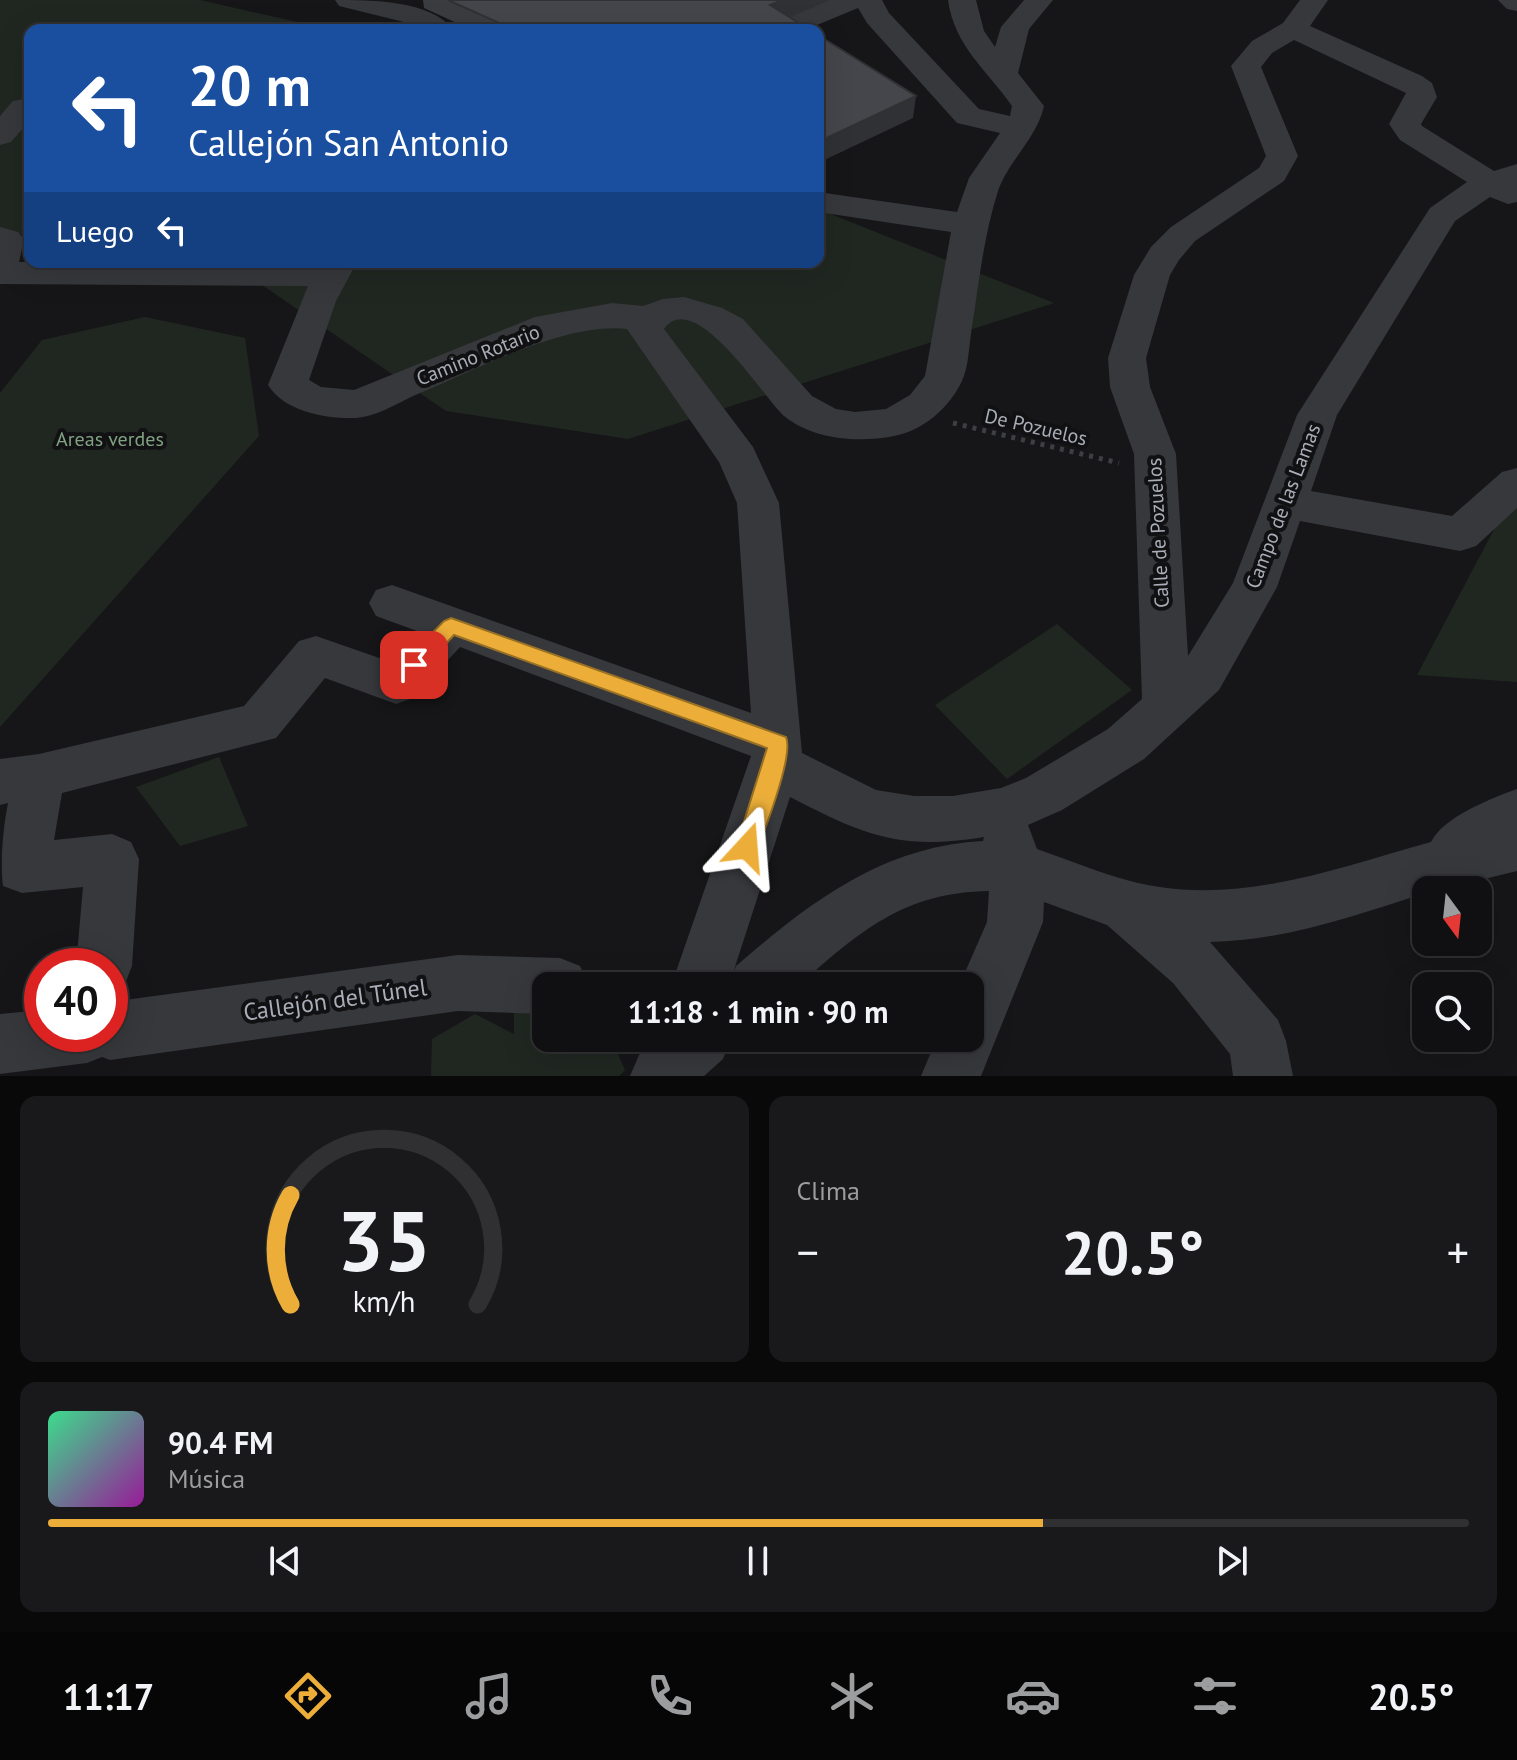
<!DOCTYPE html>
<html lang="es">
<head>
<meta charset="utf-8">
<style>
  :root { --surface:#101012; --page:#19191b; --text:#f1f3f6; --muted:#9c9d9f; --line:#303032; --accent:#ecae39 }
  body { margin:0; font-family:"PT Sans",sans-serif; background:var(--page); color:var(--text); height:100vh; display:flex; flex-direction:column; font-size:30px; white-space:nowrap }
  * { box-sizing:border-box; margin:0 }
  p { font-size:26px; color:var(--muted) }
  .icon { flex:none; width:44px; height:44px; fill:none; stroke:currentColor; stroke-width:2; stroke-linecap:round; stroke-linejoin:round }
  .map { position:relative; height:1076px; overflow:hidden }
  .side { display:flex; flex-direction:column; gap:20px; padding:20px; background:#09090a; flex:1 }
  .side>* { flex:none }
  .guide { position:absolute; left:24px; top:24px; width:800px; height:244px; border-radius:16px; box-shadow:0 8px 32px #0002,0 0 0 2px var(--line); background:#1a4fa0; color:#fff; overflow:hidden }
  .needle { width:52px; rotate:165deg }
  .fabs { position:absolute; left:1412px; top:876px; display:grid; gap:16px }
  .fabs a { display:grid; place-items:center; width:80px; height:80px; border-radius:16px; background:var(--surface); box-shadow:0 8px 32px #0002,0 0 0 2px var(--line); font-size:40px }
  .speed { position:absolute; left:24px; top:948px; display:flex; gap:16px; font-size:40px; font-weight:700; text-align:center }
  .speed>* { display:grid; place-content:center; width:104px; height:104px; border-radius:50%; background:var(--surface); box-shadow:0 8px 32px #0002,0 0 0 2px var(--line); line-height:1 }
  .speed .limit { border:12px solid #d22; background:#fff; color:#111 }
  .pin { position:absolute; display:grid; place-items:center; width:68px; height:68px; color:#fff; margin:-34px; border-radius:16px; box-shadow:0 4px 12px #0006 }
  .me { position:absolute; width:88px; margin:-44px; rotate:19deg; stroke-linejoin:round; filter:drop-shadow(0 0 6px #0008) }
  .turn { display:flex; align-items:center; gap:28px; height:168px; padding:0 32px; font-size:36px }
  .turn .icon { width:104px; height:104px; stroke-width:2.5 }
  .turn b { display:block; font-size:56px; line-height:68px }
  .then { display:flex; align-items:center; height:76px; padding:0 32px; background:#0003; gap:16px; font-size:30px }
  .big { font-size:60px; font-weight:700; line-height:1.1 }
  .side .card { flex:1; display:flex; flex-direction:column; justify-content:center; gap:12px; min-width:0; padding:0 28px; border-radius:16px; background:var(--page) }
  .side .dial { align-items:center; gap:0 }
  .dial svg { height:208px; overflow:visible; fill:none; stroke:var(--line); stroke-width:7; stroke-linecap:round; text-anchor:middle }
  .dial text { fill:var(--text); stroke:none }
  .song { display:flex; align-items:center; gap:24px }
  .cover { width:96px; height:96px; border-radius:12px; background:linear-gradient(135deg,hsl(150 70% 55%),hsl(300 70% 35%)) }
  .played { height:8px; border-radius:4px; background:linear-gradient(90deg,var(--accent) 70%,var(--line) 70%) }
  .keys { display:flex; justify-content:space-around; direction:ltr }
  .heat { display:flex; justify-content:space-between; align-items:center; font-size:44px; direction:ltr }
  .side .tiles { flex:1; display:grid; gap:20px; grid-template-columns:1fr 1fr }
  .card:last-child { grid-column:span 2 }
  .trip { position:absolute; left:532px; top:972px; width:452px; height:80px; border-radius:16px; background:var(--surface); box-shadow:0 8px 32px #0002,0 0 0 2px var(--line); font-weight:700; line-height:80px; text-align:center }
  .menu { display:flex; height:128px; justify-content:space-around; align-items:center; background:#060607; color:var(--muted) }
  .menu .icon { width:56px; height:56px }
  .menu .current { color:var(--accent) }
  .menu b { font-size:36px; color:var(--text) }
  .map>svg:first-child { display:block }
  .green { fill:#202721 }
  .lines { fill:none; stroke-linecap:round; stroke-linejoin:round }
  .path { stroke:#3d3f43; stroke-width:5; stroke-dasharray:4 6; stroke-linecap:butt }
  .minor { fill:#37383c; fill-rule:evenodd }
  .wall { fill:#3b3c40 }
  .shaded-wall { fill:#303134 }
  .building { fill:#45464b; stroke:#303134; stroke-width:2 }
  .route { fill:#ecae39; stroke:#997125; stroke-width:2 }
  .labels { text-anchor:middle; stroke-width:8; stroke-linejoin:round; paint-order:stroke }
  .street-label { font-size:20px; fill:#a8adb7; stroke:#111113 }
  .park-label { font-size:20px; fill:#80a281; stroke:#111113 }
  .near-street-label { font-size:24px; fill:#a8adb7; stroke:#111113 }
</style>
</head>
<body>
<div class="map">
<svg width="1517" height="1076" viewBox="0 0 1517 1076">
  <rect width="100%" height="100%" fill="#161618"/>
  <path class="green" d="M0,0H200L333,30H30V236L0,231Z
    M818,209L1054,303L628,439L446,411L246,274L177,262H818Z
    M145,317L245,338L259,436L0,727V393L42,340Z
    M1517,486V682L1417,675Z
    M1057,624L1132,690L1007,779L935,705Z
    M219,757L248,826L180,846L136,787Z
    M514,1001H546V1038H611L625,1070L619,1076H431L432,1039L475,1014L514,1034Z"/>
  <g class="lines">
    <path class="path" d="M953,423L1119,463"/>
    <path class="minor" d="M335,0C369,0 432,0 453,30H418L404,22L339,6Z
      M828,0H882L889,13L979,109L1010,116L1012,106C988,71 954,46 948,0H976L984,31L995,47L1001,27L1024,0H1053L1029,29L1018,73L1044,106C1037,138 1009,160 998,191C984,235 979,281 972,327C969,344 969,366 962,381C950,407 923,431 894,436C858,443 814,440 784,416C765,400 695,286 664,329L753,447L779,503L802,753L876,790L914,796H953L1001,788L1026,778L1108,729L1142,699L1134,454L1110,387L1108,358L1134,275L1151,247L1171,227L1259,168L1266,156L1231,66L1252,41L1283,23L1300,0H1328L1310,26L1422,76L1432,83L1437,97L1421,124L1422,126L1494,171L1517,164V202L1508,204L1490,197L1455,221L1337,415L1311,491L1452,516L1502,472L1517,468V508L1476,546L1460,551L1300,521L1277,587L1219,690L1144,759L1062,810L1028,825L1037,849C1078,863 1117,881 1160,887C1252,901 1344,866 1431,842C1443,817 1492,798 1517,789V871L1439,890H1426V893C1356,915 1284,941 1210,942L1278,1020L1286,1041L1293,1076H1233L1230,1054L1173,983L1107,925L1044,902L1043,922L981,1076H921L937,1038H970V986H959L987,922L989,891C904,892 859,932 798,986H671L751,756L460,647L413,698L396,704L325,678L276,738L62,793L54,840L112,834L131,842L139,859L132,966L124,986L110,991V966H76L83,887L22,893L3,886C0,862 3,828 8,803L0,805V759L39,754L244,706L299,641L316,636L388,661L417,631L376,616L369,603L376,590L392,585L751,713L737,503L719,462L627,329C563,322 472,372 413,396C396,404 375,417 356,418C326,419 285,412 268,385L308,286L0,284V227L18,232L24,239L19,262H357L336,301L309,380L321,387L354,390L535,317L612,303L643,306L663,299L684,297L722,308L743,319L812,396L836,409L855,412L886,409L910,395L925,376L951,232L818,212V192L957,212L969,178L1000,133L957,123L867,23L858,8L805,30H775L773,27L777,21ZM1294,40L1406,93L1389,124L1400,140L1467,182L1430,208L1297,415L1233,583L1188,656L1176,454L1150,387L1146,358L1170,275L1179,260L1195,241L1284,181L1298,156L1261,67L1272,53ZM790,797C864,835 899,851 984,837L983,841C882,846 809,903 736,966L733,973Z
      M1498,0H1517V11L1507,9Z
      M24,99L30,100V120L11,142L0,145V116L13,101Z
      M458,955L560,958L580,966L589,986H546V1014L458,1011L110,1060L102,1057L87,1063L0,1074V1014L42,1010V1034H110V1002Z
      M658,1038H731L723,1059L704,1076H630L639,1055Z"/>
  </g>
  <path class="wall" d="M423,0H830L790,17L810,30H472L424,8Z"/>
  <path class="shaded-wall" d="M782,0H830L770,26V5Z
    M916,96L913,118L818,163V142Z"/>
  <path class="building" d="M448,0H782L770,5L810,30H515Z
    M818,35L916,96L818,142Z"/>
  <path class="route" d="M451,618L786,737C794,755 764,834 754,854L747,857L739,854L736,847L767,748L454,635L421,671H407L404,665L407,659L444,621Z"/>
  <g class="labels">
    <g class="street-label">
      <text transform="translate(478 355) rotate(-22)" y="7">Camino Rotario</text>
      <text transform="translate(1036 427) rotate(13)" y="7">De Pozuelos</text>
      <text transform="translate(1283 506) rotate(-69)" y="7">Campo de las Lamas</text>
      <text transform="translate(1158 533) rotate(-93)" y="7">Calle de Pozuelos</text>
    </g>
    <g class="park-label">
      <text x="110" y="446">Areas verdes</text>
    </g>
    <g class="near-street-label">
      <text transform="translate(335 1000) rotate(-8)" y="8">Callejón del Túnel</text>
    </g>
  </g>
</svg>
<div class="fabs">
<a><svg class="needle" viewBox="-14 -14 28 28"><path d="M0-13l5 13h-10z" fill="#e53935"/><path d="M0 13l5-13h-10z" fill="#9c9d9f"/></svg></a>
<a><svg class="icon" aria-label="search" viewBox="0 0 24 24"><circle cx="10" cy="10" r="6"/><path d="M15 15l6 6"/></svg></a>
</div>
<div class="speed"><div class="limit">40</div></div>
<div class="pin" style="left:414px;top:665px;background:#d93025"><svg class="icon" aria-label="arrive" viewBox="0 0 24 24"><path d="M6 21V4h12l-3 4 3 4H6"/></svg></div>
<svg class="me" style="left:747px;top:847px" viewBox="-20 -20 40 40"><path d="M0-17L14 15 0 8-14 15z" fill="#ecae39" stroke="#fff" stroke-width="4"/></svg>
<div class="trip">11:18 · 1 min · 90 m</div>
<div class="guide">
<div class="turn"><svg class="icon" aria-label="left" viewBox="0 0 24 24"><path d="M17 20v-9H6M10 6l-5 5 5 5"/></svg><div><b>20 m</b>Callejón San Antonio</div></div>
<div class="then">Luego<svg class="icon" aria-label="left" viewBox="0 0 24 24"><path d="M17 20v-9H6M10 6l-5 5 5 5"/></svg></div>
</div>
</div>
<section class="side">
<div class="tiles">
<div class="card dial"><svg viewBox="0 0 100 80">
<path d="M14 69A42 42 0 1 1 86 69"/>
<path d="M14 69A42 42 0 0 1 14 27" stroke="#ecae39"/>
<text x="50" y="56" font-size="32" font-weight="700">35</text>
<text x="50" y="72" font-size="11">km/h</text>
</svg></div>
<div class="card"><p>Clima</p>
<div class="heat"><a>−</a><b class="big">20.5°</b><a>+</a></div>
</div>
<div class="card">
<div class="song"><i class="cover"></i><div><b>90.4 FM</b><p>Música</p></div></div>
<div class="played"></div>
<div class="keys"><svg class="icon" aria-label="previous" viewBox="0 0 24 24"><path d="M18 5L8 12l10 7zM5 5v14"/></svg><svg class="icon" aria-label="pause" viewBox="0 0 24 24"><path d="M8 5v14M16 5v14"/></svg><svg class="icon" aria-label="next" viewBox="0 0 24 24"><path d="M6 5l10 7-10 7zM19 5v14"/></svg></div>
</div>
</div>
</section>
<nav class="menu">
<b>11:17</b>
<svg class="icon current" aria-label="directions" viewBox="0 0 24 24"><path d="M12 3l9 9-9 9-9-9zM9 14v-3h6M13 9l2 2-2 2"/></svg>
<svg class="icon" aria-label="music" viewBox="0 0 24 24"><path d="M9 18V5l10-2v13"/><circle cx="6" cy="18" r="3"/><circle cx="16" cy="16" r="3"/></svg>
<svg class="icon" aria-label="phone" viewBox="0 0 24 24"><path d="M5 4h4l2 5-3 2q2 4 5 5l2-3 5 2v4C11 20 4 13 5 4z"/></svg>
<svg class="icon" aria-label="climate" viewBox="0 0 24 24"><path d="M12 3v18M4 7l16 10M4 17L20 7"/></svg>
<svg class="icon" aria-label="car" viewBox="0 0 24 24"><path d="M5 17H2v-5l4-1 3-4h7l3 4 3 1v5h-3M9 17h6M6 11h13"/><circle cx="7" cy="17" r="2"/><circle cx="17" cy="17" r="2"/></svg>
<svg class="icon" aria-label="filters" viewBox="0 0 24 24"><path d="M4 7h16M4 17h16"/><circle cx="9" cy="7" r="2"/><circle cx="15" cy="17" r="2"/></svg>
<b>20.5°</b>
</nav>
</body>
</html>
